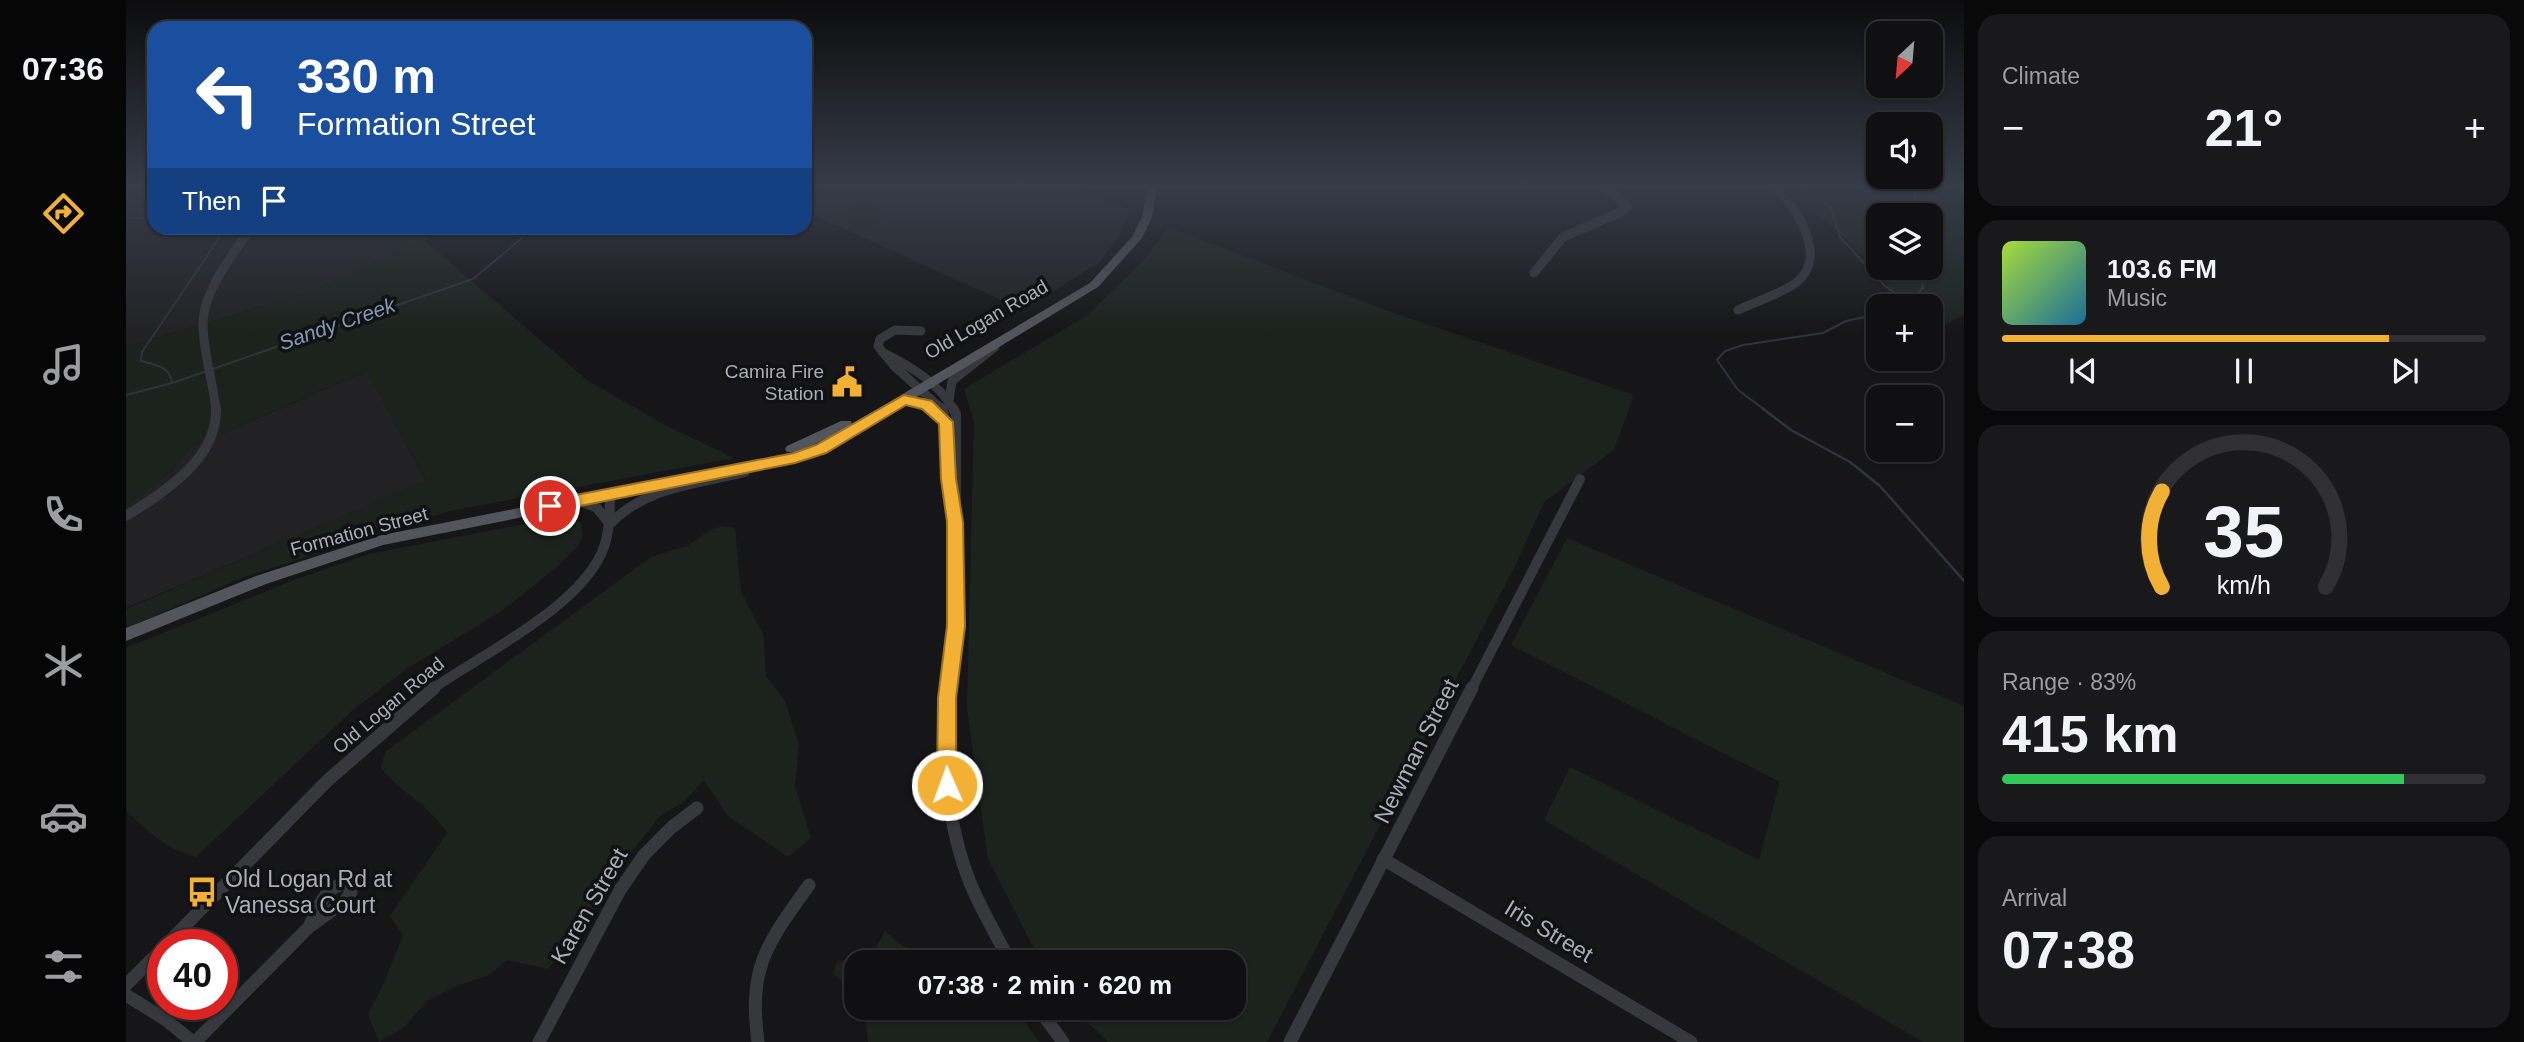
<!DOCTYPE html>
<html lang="en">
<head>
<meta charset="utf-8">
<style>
  :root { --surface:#101012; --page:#19191b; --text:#f1f3f6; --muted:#9c9d9f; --line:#303032; --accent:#f2b134 }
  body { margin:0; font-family:Arial,sans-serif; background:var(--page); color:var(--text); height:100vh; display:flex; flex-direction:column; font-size:26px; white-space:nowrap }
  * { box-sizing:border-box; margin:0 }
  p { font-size:23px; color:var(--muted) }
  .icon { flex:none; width:38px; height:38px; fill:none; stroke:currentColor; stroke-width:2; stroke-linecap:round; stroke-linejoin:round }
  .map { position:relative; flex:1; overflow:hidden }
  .drawer { display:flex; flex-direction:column; gap:14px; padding:14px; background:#09090a; width:560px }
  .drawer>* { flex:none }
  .guide { position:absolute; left:21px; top:21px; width:665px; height:214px; border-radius:21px; box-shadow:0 2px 5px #0004,0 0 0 2px var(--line); background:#1a4fa0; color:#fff; overflow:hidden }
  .needle { width:46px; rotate:206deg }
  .controls { position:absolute; left:1740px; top:21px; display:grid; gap:14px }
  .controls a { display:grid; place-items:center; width:77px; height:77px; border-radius:14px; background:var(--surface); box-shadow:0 2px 5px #0004,0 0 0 2px var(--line); font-size:35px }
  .speed { position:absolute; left:21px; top:929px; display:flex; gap:14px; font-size:35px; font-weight:700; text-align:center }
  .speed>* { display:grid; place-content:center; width:91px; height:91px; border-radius:50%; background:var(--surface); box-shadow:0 2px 5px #0004,0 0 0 2px var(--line); line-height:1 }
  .speed .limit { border:10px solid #d22; background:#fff; color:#111 }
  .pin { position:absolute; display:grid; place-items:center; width:60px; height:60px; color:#fff; margin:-30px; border:4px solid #fff; border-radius:50%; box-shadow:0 2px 7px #0007 }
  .me { position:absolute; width:77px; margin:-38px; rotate:358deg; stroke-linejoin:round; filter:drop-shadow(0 0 5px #0008) }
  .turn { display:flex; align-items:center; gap:24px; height:147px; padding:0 35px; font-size:32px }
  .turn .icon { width:91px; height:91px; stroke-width:2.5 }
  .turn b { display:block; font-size:49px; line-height:60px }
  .then { display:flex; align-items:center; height:66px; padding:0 35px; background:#0003; gap:14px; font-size:26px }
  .big { font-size:52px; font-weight:800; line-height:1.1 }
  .drawer .card { flex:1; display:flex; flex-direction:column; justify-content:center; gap:10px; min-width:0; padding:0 24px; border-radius:21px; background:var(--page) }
  .drawer .dial { align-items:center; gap:0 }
  .dial svg { height:182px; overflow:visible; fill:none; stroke:var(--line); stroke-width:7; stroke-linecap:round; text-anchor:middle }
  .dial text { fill:var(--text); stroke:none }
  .song { display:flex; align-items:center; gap:21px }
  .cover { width:84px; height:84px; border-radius:10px; background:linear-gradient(135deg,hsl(80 70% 55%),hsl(200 70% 35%)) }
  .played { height:7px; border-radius:4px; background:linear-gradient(90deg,var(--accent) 80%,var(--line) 80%) }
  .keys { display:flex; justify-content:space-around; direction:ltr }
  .heat { display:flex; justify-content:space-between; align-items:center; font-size:38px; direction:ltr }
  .charge { height:10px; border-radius:5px; background:linear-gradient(90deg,#34c759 83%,var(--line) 0) }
  .trip { position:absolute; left:718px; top:950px; width:402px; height:70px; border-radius:21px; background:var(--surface); box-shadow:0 2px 5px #0004,0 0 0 2px var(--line); font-weight:800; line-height:70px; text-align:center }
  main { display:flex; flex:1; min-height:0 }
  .tab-bar { display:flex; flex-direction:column; width:126px; justify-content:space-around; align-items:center; background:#060607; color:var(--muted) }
  .tab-bar .icon { width:49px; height:49px }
  .tab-bar .current { color:var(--accent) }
  .tab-bar b { font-size:32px; color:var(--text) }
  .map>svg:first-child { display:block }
  .built { fill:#222225 }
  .green { fill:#1c231d; fill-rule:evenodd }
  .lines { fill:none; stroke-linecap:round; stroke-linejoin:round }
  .stream-far1 { stroke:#2c353c; stroke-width:2 }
  .stream { stroke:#2c353c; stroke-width:2.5 }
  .minor-far2 { stroke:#37383d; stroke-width:9 }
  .minor-far1 { stroke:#37383d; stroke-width:10 }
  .minor { stroke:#37383d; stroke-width:13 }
  .major { fill:#53555c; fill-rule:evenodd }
  .route { fill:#f2b134; stroke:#9d7322; stroke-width:2 }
  .labels { text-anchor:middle; stroke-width:7; stroke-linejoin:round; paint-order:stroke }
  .street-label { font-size:19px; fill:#a8adb8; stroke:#111113 }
  .poi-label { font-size:19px; fill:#a8adb8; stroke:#111113; text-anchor:end }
  .water-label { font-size:21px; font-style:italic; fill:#7f9bb3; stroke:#111113 }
  .near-street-label { font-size:23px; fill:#a8adb8; stroke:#111113 }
  .near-poi-label { font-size:23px; fill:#a8adb8; stroke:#111113; text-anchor:start }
</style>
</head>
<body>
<main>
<nav class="tab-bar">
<b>07:36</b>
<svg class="icon current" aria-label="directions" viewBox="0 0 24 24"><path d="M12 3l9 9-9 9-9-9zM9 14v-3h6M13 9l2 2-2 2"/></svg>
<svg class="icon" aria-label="music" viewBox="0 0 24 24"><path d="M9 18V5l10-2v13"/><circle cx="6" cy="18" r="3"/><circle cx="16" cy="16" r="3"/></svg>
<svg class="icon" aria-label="phone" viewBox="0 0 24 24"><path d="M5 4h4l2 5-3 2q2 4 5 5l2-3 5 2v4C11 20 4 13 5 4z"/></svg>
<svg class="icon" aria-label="climate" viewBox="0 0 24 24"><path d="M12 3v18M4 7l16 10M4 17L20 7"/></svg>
<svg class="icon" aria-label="car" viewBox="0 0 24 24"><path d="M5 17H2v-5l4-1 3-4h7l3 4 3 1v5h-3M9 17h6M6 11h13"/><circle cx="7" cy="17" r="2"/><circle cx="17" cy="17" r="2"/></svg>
<svg class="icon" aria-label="filters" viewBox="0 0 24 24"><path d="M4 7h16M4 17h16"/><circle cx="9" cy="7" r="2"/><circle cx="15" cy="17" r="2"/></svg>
</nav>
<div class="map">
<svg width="1838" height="1042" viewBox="0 0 1838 1042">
  <rect width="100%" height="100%" fill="#161618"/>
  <path class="built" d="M0,188H28V228H326L184,292L0,347Z
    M679,188H949L1004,210L994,235L973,263L897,310L679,211Z
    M241,371L300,481L0,608V505L46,471L63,448Z"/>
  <path class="green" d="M1657,188H1838L1836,212L1838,215V315L1809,329L1804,327V306H1773L1752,270L1723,241ZM1752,215H1804V268H1752Z
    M738,202L765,214L740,231L713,219Z
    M1042,227L1262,311L1508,395L1488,450L1418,502L1389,566L1141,1042H982L947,1008H1108V962H915L862,859L841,708L848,421L838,389L960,316L1017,261Z
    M298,240L461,380L539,425L608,458L323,511L121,576L0,628V609L300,480L240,371L63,448L46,471L0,505V347L184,292Z
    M429,518L455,522L456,536L453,545L431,567L374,612L282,668L228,709L70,857C41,850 22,831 0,811V648L168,580L243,554Z
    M596,526L609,528L615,592L637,634L640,676L659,701L673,745L669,786L685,838L662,857L602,816L578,780L560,800L534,816L507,850L480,876L471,904L422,969L381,960L363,975L333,985L301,1001L278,1027L253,1042L242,1014L257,985L277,935L264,916L321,833C303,804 275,793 255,768L259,752L525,557L561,546L583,531Z
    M1441,538L1838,706V1042H1797L1418,820L1444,767L1633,860L1654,782L1385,645Z
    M759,931L776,946L816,956L825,962H730V993L707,974L710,964C739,950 739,972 759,931Z
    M739,1008H888L913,1042H742Z"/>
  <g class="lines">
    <path class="stream-far1" d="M1676,188L1705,208L1714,237L1759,286L1779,300
      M1792,215L1788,193L1797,188
      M0,218H28
      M1771,306L1780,303L1797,288L1795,268
      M46,383C44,366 30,365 15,361L16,352L100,228
      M0,395L46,383L347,279L408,228
      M1639,410L1612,390L1591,360L1599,351L1617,345L1697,333L1720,321L1752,314"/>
    <path class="stream" d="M1636,408L1665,430L1724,462L1754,486L1838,581"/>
    <path class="minor-far2" d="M122,232L193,228
      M1408,273L1437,237L1497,211L1501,206L1480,188
      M1612,310C1629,302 1657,293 1671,282C1702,258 1671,206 1649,188
      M795,331L769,330L754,339L752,346L768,366L817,410
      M756,352C784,366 812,382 828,410
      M778,400L800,405L807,410
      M823,400L826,381L869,347
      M90,410C87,381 77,353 77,324C77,291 107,254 125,228"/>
    <path class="minor-far1" d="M804,408L816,417
      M816,408L820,422L826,502
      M451,500L470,507L484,524
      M0,516C38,492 92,459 90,408
      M484,524C520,486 571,484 619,472
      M305,690C356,654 451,609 476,552C484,533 484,513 484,493
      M822,690L830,626V414L827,408
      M1345,690L1454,479"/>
    <path class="minor" d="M822,688C814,751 821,826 845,885C856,911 871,936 884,962
      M1257,859L1565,1042
      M221,883L225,892L219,901L183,927C192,909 198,886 221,883Z
      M40,945L201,781L308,688
      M0,985L37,948
      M0,995L40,1020L67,1042
      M912,1008L937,1042
      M69,1042L183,927
      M413,1042L494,890L518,855L546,827L571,808
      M632,1042C622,966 641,944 683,885
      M1164,1042L1346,688"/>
    <path class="major" d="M1021,188H1031L1026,217L1016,238L972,287L700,452L669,463L257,545L140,584L0,641V628L130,576L256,535L667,454L690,446L711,434L671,452H661L659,449L661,446L715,421H725L726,424L964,283L1006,237L1016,217Z"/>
  </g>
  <linearGradient id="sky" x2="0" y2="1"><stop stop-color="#0c0c0d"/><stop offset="0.56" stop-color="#363c48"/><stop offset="1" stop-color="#363c48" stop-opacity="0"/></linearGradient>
  <rect width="1838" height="333" fill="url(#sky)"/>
  <path class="route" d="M778,395L806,401L827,422L830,479L837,522L839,626L830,698V785L827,792L821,794L814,792L811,785L812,698L821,626V522L815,479L813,424L796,409L780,405L700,453L669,463L424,512L416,506L424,500L668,453L690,445Z"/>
  <defs>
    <g id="civic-bare" transform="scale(2.415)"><path d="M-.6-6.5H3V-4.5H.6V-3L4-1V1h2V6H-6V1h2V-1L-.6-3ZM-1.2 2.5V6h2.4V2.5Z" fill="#f2b134" stroke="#111113" stroke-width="2.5" paint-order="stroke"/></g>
    <g id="bus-bare" transform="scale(2.415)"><path d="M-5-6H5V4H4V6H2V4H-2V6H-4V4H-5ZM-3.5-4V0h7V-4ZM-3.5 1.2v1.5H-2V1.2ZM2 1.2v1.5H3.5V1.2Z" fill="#f2b134" stroke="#111113" stroke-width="2.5" paint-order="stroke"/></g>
  </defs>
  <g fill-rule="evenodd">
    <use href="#civic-bare" x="721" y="382"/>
    <use href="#bus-bare" x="76" y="892"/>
  </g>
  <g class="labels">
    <g class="street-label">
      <text transform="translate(860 319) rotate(-30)" y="7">Old Logan Road</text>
      <text transform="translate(233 531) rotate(-15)" y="7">Formation Street</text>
      <text transform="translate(262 705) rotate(-40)" y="7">Old Logan Road</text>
    </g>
    <g class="poi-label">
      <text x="698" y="378">Camira Fire<tspan x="698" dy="22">Station</tspan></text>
    </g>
    <g class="water-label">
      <text transform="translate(211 324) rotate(-19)" y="7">Sandy Creek</text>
    </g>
    <g class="near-street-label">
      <text transform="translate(1290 751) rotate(-63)" y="8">Newman Street</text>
      <text transform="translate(463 906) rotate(-60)" y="8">Karen Street</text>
      <text transform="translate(1423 931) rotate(31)" y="8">Iris Street</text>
    </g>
    <g class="near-poi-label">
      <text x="99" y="887">Old Logan Rd at<tspan x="99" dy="26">Vanessa Court</tspan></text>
    </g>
  </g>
</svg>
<div class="controls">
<a><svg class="needle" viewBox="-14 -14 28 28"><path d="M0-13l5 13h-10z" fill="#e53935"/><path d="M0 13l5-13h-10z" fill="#9c9d9f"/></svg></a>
<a><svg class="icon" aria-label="sound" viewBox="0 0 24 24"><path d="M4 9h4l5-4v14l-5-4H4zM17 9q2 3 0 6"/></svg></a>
<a><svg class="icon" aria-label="layers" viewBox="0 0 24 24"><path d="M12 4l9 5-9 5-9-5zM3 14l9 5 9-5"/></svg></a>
<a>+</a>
<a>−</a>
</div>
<div class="speed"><div class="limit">40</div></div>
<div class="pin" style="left:424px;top:506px;background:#d93025"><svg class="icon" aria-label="arrive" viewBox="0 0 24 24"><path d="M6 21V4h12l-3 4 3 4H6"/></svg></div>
<svg class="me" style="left:821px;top:785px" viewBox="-20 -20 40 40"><circle r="17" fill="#f2b134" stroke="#fff" stroke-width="3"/><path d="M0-11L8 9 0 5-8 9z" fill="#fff"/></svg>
<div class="trip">07:38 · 2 min · 620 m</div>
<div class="guide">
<div class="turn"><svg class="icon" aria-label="left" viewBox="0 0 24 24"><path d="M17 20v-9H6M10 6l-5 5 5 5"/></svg><div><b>330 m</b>Formation Street</div></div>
<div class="then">Then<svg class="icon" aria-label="arrive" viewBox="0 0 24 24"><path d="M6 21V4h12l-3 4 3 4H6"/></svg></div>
</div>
</div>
<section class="drawer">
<div class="card"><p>Climate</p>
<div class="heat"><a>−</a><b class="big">21°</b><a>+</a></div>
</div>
<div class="card">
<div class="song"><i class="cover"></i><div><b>103.6 FM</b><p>Music</p></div></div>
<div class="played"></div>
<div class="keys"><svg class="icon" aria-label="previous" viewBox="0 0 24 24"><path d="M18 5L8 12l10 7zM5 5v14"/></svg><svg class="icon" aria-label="pause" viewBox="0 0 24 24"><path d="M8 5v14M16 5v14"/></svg><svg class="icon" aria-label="next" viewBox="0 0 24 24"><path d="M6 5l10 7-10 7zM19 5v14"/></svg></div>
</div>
<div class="card dial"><svg viewBox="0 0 100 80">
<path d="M14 69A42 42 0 1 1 86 69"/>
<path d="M14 69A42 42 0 0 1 14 27" stroke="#f2b134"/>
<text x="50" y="56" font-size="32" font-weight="700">35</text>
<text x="50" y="72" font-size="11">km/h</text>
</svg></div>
<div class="card"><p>Range · 83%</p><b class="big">415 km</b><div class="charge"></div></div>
<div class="card"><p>Arrival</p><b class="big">07:38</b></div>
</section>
</main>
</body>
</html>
